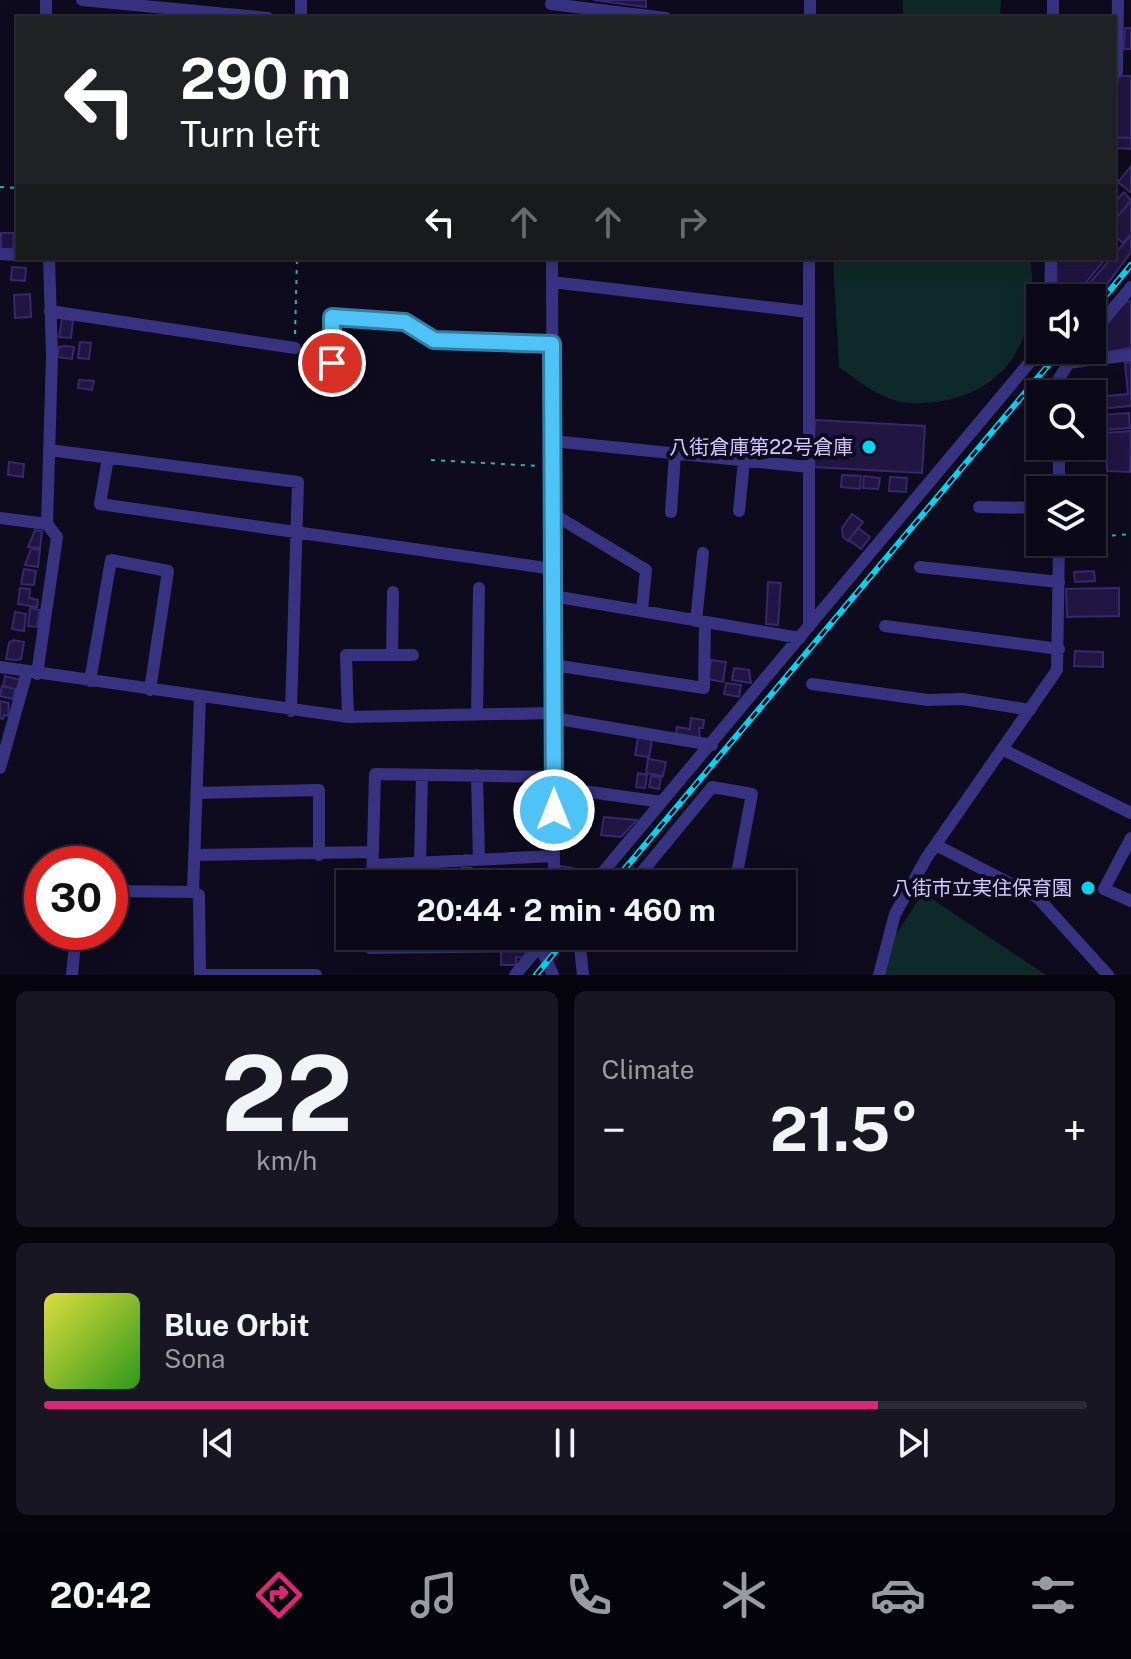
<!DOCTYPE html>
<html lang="en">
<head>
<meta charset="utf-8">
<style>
  :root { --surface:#0b0817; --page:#191624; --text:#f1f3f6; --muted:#9a9aa1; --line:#2b2936; --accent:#db2777 }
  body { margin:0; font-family:"Public Sans","Noto Sans JP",sans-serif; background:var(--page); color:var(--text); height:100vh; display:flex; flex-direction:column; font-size:30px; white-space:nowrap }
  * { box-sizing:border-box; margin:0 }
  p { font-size:26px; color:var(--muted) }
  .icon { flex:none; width:44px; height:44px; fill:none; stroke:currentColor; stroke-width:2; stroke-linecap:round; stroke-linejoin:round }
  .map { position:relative; height:975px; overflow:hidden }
  .drawer { display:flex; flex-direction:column; gap:16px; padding:16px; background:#06040d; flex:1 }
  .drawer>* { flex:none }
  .top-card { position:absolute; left:16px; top:16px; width:1100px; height:244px; border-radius:0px; box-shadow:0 4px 20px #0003,0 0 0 2px var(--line); background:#202124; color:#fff; overflow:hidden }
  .tools { position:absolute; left:1026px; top:284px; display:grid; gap:16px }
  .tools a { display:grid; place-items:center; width:80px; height:80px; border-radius:0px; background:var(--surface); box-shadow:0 4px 20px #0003,0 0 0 2px var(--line); font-size:40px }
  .speed { position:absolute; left:24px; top:846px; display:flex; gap:16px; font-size:40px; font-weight:700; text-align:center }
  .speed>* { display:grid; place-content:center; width:104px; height:104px; border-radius:50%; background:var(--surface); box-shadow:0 4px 20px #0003,0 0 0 2px var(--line); line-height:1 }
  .speed .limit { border:12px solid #d22; background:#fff; color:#111 }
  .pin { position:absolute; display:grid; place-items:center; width:68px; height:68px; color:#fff; margin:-34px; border:4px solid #fff; border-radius:50%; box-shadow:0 2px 8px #0007 }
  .me { position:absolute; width:88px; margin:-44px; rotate:0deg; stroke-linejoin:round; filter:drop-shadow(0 0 6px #0008) }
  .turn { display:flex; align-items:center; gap:28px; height:168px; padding:0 32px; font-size:36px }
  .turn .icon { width:104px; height:104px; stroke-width:2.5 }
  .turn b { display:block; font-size:56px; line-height:68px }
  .lanes { display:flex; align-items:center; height:76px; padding:0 32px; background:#0003; justify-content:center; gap:40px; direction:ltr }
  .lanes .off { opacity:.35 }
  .big { font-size:60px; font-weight:700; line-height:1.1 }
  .drawer .widget { flex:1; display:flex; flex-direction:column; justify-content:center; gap:12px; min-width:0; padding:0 28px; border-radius:12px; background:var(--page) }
  .drawer .dial { align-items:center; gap:0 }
  .dial b { font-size:104px; line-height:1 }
  .song { display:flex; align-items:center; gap:24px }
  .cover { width:96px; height:96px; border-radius:12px; background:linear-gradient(135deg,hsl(60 70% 55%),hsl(110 70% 35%)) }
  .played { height:8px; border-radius:4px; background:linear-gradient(90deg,var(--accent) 80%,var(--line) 80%) }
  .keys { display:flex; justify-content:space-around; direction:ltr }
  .heat { display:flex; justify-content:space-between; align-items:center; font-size:44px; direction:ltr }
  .drawer .tiles { flex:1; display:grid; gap:16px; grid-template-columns:1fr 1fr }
  .widget:last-child { grid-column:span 2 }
  .trip { position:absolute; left:336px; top:870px; width:460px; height:80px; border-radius:0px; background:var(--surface); box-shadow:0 4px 20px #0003,0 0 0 2px var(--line); font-weight:700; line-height:80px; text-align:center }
  .tabs { display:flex; height:128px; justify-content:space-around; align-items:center; background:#040309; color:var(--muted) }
  .tabs .icon { width:56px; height:56px }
  .tabs .current { color:var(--accent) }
  .tabs b { font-size:36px; color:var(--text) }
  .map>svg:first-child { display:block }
  .green { fill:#0e2929 }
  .building { fill:#201641; stroke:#37276e; stroke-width:2 }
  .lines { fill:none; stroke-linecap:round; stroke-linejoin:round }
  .path { stroke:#26b6b2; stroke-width:2; stroke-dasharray:4 6; stroke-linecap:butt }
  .minor { stroke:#383381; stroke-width:12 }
  .rail-casing { stroke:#00d4f4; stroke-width:6 }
  .rail { stroke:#0f0b1f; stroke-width:3; stroke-dasharray:9; stroke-linecap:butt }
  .route-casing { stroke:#337fa1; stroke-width:20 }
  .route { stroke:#4fc3f7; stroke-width:14 }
  .poi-dot { fill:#00d4f4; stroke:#0f0b1f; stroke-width:3 }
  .labels { text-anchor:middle; stroke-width:8; stroke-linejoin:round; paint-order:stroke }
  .poi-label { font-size:20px; fill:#d1c9ff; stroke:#0f0b1f; text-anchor:end }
</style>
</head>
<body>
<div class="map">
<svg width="1131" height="975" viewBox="0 0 1131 975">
  <rect width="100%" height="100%" fill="#0f0b1f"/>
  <path class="green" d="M903,0H1001L1000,18L903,16Z
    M833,258H1030C1040,320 1019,382 952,399C936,403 914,405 897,401C875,395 857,380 839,367Z
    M923,893L1046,975H885L891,942Z"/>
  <path class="building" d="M594,0H646V7Z
    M1125,28H1131V49H1124Z
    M1118,76H1131V138L1114,137Z
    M1114,137L1131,138V149L1114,148Z
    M1131,166V192H1130L1118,182Z
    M1124,192L1131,201L1114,221V203Z
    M1131,200V234L1123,243L1114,235V221Z
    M1,233H14L13,249H1Z
    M1131,235V252L1094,302L1082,292Z
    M1056,258H1106L1084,285H1074L1073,298H1057Z
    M12,267L26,268L25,281L11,280Z
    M30,294L31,317L15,318L14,295Z
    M1131,301V348L1105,352L1103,328L1123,303Z
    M62,319L73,320L71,338L59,337Z
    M80,342L91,343L89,359L78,358Z
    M66,346L74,347L72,359L57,357L59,347Z
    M1131,362V406L1097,409L1096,397L1128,394L1125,363Z
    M79,380L94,381L92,390L78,388Z
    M1094,397L1098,431L1092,432V398Z
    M1129,413L1130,428L1101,430L1100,415Z
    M815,420L925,426L922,473L813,467Z
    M1131,431L1130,472L1107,471L1105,433Z
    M9,462L24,464L23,477L8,475Z
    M842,475L861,476L860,489L841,487Z
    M864,476L880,478L878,489L863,488Z
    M890,477L907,478L906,492L889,491Z
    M852,514L863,522L848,541L843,537L842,528Z
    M858,528L870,537L861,549L849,540Z
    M35,530L42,531L40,548L28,547Z
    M31,549L40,550L38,567L25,565Z
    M24,569L36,571L34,585L21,584Z
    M1094,571L1095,581L1075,582L1074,572Z
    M768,582L781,583L778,625L766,624Z
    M20,588L30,589L29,598L38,600L37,607L18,604Z
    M1119,588V616L1067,617L1066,589Z
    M30,608L40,610L37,627L28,626Z
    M15,612L26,614L24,631L12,629Z
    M13,640L24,642L21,659L17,660L6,659L9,643Z
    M1075,651L1103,652V667L1074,666Z
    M711,660L726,662L723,682L708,679Z
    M734,668L749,670L751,683L732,680Z
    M5,676L21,680L19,690L3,686Z
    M726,683L741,685L739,697L724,694Z
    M2,686L15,689L13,699L0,696Z
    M0,701L9,703L8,716L4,715L3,719L0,718Z
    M691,718L704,720L703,728H699L700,740L676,736L677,727L690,729Z
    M638,737L652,740L649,757L635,755Z
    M648,759L666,762L663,776L646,773Z
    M638,773L647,775L645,788L636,787Z
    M651,776L661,777L659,789L649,787Z
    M604,817L637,820L621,837L601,835Z
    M560,866L584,870L582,883L562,881Z
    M501,948L526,949L525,958L516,957V965H501Z"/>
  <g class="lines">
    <path class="path" d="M0,187L18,188
      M295,334L297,258
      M431,460L539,466
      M1092,537L1131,534"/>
    <path class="minor" d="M46,0V18
      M82,0L268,18
      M301,0V18
      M551,4L666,18
      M810,18V0
      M1053,18V0
      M1117,72L1118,0
      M0,254L18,255
      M552,258L554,884
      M809,258V627
      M552,282L809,312
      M1050,298L1051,258
      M50,311L295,348
      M1092,334L1131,287
      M1055,350L1067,363
      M1067,363L1131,355
      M331,386L332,317L405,322L434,340L552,344
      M1059,394V378L1078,350
      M552,441L809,467
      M49,450L298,482L291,711
      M108,458L100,504L553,569
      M1059,490V446
      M979,507L1040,508
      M739,511L744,461
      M671,512L675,454
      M553,514L646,570L642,611
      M0,518L47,524
      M920,567L1059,582
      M553,596L800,638
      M696,621L703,553
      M885,626L1059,649
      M392,655L393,592
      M553,665L704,688L705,622
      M0,667L348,717L553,713
      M37,674L57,537L47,524L52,356L49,258
      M90,681L111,560L168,571L150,690
      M812,684L928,700L963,699L1030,710
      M477,714L479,588
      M348,717L346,655H413
      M553,718L712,745
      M1004,750L1131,813
      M0,768L27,672
      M477,775L479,860
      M554,787L662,802
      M197,793L319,790V855
      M1131,838L1104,889L1131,901
      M936,845L1038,898L1108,975
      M194,855L373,852
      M466,860L467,884
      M420,863L422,775
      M373,865L554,856
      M372,884L375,774L554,777
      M593,884L1040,350
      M632,884L712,787L752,794L735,884
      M110,891L193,892L200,697
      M193,892L199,895L200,974
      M370,936V948L540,946L553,975
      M72,975L76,932
      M200,975H316
      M515,975L548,936
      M583,975L580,947L589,936
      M879,975L895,914L927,857L1057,670L1059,542"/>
    <g class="rail-casing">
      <path id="rail" d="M1092,312L1131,265
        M612,884L1061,350
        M536,975L568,936"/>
    </g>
    <use href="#rail" class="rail"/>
  </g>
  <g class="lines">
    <g class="route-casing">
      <path id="route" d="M332,363V317L405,322L434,340L552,344L554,810"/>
    </g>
    <use href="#route" class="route"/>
  </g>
  <g class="poi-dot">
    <circle cx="869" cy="447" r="8"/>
    <circle cx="1088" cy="888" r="8"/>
  </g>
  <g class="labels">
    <g class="poi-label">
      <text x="853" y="454">八街倉庫第22号倉庫</text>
      <text x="1072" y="895">八街市立実住保育園</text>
    </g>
  </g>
</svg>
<div class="tools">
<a><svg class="icon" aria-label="sound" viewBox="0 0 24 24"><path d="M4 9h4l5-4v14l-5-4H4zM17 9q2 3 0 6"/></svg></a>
<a><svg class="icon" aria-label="search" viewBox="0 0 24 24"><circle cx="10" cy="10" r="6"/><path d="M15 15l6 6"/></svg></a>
<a><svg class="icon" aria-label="layers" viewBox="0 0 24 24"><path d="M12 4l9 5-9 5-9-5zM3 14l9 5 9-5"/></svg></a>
</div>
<div class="speed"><div class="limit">30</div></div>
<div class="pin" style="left:332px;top:363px;background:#d93025"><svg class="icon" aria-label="arrive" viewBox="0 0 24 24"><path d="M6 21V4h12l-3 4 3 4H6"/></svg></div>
<svg class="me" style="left:554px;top:810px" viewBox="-20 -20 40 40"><circle r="17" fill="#4fc3f7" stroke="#fff" stroke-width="3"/><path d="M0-11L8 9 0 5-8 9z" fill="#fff"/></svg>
<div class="trip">20:44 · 2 min · 460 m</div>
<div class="top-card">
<div class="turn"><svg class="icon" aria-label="left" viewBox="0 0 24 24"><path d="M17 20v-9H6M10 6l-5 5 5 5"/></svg><div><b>290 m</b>Turn left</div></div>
<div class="lanes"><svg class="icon" aria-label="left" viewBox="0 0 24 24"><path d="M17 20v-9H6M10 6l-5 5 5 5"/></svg><svg class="icon off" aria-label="ahead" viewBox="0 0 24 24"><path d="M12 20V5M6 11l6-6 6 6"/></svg><svg class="icon off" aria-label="ahead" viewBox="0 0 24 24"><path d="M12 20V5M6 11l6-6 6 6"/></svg><svg class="icon off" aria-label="right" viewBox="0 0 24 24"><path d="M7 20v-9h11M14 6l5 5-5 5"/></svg></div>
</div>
</div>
<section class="drawer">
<div class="tiles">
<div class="widget dial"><b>22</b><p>km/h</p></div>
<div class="widget"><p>Climate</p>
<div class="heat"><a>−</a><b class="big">21.5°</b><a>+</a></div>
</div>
<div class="widget">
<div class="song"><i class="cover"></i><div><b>Blue Orbit</b><p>Sona</p></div></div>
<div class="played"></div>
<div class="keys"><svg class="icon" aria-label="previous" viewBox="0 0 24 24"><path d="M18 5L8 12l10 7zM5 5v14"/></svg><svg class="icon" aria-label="pause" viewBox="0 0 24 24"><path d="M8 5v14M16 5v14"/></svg><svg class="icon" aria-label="next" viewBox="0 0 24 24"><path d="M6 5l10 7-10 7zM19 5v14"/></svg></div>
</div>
</div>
</section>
<nav class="tabs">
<b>20:42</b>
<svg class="icon current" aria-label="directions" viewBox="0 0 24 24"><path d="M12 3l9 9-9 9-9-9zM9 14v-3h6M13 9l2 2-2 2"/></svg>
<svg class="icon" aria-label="music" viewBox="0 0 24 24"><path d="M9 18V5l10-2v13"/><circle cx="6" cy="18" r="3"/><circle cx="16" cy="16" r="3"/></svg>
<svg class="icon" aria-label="phone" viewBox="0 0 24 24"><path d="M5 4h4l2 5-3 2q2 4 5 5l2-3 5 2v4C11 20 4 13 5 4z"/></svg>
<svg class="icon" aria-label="climate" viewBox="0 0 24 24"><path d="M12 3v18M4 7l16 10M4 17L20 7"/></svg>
<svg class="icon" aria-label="car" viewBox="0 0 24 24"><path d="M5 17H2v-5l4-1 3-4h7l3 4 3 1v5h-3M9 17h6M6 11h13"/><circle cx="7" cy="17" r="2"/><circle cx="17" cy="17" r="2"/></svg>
<svg class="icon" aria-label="filters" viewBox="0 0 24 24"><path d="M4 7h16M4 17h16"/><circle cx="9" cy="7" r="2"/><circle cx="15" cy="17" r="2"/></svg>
</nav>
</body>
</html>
